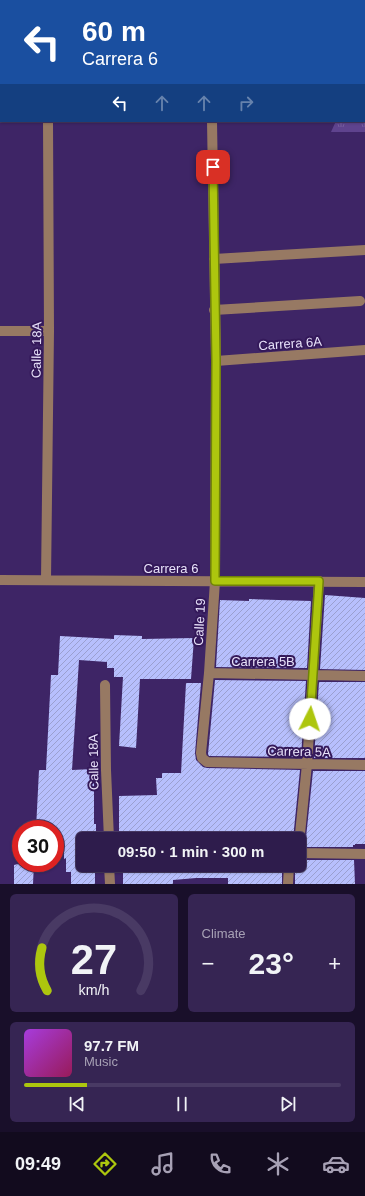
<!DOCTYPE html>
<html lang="en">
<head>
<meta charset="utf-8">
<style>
  :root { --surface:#2e1c4c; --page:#362553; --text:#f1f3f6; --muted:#a7a1b5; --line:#493a64; --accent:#adc60e }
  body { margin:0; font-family:Helvetica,sans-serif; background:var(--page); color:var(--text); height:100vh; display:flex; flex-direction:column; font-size:15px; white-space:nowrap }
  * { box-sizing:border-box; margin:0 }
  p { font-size:13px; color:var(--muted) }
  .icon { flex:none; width:22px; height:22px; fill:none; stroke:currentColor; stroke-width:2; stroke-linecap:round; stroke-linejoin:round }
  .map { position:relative; height:884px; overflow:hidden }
  .details { display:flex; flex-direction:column; gap:10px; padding:10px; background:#190f2a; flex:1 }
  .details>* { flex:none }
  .hud { position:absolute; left:0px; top:0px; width:365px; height:122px; box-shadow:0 1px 3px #0004,0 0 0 1px var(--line); background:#1a4fa0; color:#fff; overflow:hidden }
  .speed { position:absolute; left:12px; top:820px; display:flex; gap:8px; font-size:20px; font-weight:700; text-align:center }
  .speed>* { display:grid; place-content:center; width:52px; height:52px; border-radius:50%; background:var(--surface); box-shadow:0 1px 3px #0004,0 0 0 1px var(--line); line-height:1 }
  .speed .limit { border:6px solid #d22; background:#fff; color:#111 }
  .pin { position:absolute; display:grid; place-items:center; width:34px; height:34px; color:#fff; margin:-17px; border-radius:8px; box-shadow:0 2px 6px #0006 }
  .me { position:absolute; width:44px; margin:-22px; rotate:4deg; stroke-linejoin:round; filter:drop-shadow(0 0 3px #0008) }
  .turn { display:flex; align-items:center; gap:14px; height:84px; padding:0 16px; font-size:18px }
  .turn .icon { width:52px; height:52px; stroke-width:2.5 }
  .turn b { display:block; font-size:28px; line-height:34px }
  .lanes { display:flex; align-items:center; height:38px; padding:0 16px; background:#0003; justify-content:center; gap:20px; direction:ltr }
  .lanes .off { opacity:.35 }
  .big { font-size:30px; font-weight:600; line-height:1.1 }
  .details .card { flex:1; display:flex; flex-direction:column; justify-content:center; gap:6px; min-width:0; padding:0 14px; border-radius:6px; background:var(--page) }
  .details .dial { align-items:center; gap:0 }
  .dial svg { height:104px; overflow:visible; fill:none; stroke:var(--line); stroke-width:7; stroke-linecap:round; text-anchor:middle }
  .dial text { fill:var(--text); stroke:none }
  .song { display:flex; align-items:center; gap:12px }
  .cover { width:48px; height:48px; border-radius:6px; background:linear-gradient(135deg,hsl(280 70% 55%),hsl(330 70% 35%)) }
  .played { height:4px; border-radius:2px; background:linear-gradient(90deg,var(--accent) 20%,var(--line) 20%) }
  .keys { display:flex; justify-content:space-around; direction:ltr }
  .heat { display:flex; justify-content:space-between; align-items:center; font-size:22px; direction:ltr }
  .details .tiles { flex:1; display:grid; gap:10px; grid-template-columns:1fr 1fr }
  .card:last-child { grid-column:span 2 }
  .trip { position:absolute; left:76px; top:832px; width:230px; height:40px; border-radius:6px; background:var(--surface); box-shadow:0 1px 3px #0004,0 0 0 1px var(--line); font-weight:600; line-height:40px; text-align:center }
  .menu { display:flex; height:64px; justify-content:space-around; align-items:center; background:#120b1e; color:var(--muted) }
  .menu .icon { width:28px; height:28px }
  .menu .current { color:var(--accent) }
  .menu b { font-size:18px; color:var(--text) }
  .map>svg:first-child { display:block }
  .grass { fill:url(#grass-tufts) }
  .building { fill:url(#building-hatch) }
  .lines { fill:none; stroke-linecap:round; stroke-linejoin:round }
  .minor { stroke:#977963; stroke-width:10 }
  .route-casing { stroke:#708109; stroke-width:10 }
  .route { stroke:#adc60e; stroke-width:7 }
  .labels { text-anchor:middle; stroke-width:4; stroke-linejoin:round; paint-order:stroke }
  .street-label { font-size:13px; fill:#e8e2fa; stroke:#34195a }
</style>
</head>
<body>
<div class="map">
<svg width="365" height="884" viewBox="0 0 365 884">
  <defs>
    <pattern id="grass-tufts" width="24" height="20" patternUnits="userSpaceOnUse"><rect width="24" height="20" fill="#5f438e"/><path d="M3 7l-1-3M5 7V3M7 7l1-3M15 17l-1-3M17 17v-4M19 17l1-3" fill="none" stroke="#765e9f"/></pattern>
    <pattern id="building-hatch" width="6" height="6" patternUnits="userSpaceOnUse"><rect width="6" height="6" fill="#b7bffd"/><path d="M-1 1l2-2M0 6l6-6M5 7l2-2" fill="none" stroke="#9ba0d0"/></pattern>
  </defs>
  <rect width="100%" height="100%" fill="#3e2566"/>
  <path class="grass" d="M365,94V132H331L336,121H364Z"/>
  <path class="building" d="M325,595L365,598V670L320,669Z
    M249,599L311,601L307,668L216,667L220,600L249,601Z
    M114,635L142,636V639L194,638L191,679H140L136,748L119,746L123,677H114V668H107V662L79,660L72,770L94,769V824H96V839H83V865H95V884H71V872H66V858L64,859V842H55V829H36L39,770H46L51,675H58L60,636L114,639Z
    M215,680L306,681L301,757L209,756L208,754Z
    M319,682H365V758H314Z
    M186,683H201L195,753L196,760L203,767L207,768L300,770L293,839H279V832H253V839H119V796L157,795L156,778H162V773H181Z
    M313,771H365V844H355V845H353V847H305Z
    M301,860H354L355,884H295V865H301Z
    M18,863H34L33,884H14V865L18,864Z
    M123,865H282V884H228V878H196L173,880V884H123Z"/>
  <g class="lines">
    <path class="minor" d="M47,0V1
      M212,1V0
      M0,109H1
      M212,121L216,361L215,581L209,673L201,753L202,758L207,762L365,765
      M214,259L365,250
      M214,310L360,301
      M0,331H49
      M216,361L365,350
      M0,580L365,582
      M46,580L49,331L48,121
      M209,673L365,676
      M105,685L106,770L109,839
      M299,844L307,764L319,581
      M299,853L365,854
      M109,865L110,884
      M288,884L289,865"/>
  </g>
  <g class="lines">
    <g class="route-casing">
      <path id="route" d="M213,167L216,361L215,581H319L310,719"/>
    </g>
    <use href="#route" class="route"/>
  </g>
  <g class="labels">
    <g class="street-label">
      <text transform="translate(290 343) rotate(-4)" y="5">Carrera 6A</text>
      <text transform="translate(36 350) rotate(-89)" y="5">Calle 18A</text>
      <text x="171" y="573">Carrera 6</text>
      <text transform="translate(199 622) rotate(-87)" y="5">Calle 19</text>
      <text x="263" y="666">Carrera 5B</text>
      <text transform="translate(299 751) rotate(1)" y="5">Carrera 5A</text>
      <text transform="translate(93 762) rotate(-91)" y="5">Calle 18A</text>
    </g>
  </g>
</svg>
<div class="speed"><div class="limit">30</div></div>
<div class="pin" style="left:213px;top:167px;background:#d93025"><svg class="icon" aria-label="arrive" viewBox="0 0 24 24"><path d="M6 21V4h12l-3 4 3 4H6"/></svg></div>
<svg class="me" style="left:310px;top:719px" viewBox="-20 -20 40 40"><circle r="19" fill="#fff"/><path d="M0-13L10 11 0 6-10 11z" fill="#adc60e"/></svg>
<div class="trip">09:50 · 1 min · 300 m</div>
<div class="hud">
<div class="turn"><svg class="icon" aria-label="left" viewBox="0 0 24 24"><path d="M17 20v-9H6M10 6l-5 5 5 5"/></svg><div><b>60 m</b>Carrera 6</div></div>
<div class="lanes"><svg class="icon" aria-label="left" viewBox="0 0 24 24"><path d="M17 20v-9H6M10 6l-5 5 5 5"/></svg><svg class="icon off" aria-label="ahead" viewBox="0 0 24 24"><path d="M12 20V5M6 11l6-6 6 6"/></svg><svg class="icon off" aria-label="ahead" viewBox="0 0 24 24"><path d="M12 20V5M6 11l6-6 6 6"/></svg><svg class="icon off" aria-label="right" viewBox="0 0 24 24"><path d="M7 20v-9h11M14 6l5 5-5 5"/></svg></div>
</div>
</div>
<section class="details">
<div class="tiles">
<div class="card dial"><svg viewBox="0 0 100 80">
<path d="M14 69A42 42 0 1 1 86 69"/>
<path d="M14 69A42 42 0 0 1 10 36" stroke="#adc60e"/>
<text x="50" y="56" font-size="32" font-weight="700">27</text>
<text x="50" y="72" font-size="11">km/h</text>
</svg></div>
<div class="card"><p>Climate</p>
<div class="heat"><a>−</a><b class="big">23°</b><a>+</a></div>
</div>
<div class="card">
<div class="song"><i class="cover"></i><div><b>97.7 FM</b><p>Music</p></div></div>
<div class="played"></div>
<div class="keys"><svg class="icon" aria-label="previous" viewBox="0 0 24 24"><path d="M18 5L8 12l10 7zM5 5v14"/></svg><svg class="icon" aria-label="pause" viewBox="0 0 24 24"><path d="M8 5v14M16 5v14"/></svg><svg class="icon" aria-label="next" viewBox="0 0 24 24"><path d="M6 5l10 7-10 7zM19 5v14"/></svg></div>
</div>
</div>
</section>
<nav class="menu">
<b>09:49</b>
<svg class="icon current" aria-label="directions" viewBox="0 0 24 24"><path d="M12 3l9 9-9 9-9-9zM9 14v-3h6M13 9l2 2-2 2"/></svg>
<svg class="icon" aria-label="music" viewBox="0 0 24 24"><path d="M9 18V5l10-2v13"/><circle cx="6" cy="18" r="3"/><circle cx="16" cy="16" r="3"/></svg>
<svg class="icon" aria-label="phone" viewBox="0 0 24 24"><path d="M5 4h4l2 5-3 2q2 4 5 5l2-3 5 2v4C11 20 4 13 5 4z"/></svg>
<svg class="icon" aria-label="climate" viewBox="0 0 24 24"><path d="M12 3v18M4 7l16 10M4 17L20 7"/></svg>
<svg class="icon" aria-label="car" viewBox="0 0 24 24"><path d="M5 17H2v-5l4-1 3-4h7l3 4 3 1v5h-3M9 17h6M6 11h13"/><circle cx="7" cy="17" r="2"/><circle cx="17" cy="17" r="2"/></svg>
</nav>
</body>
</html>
